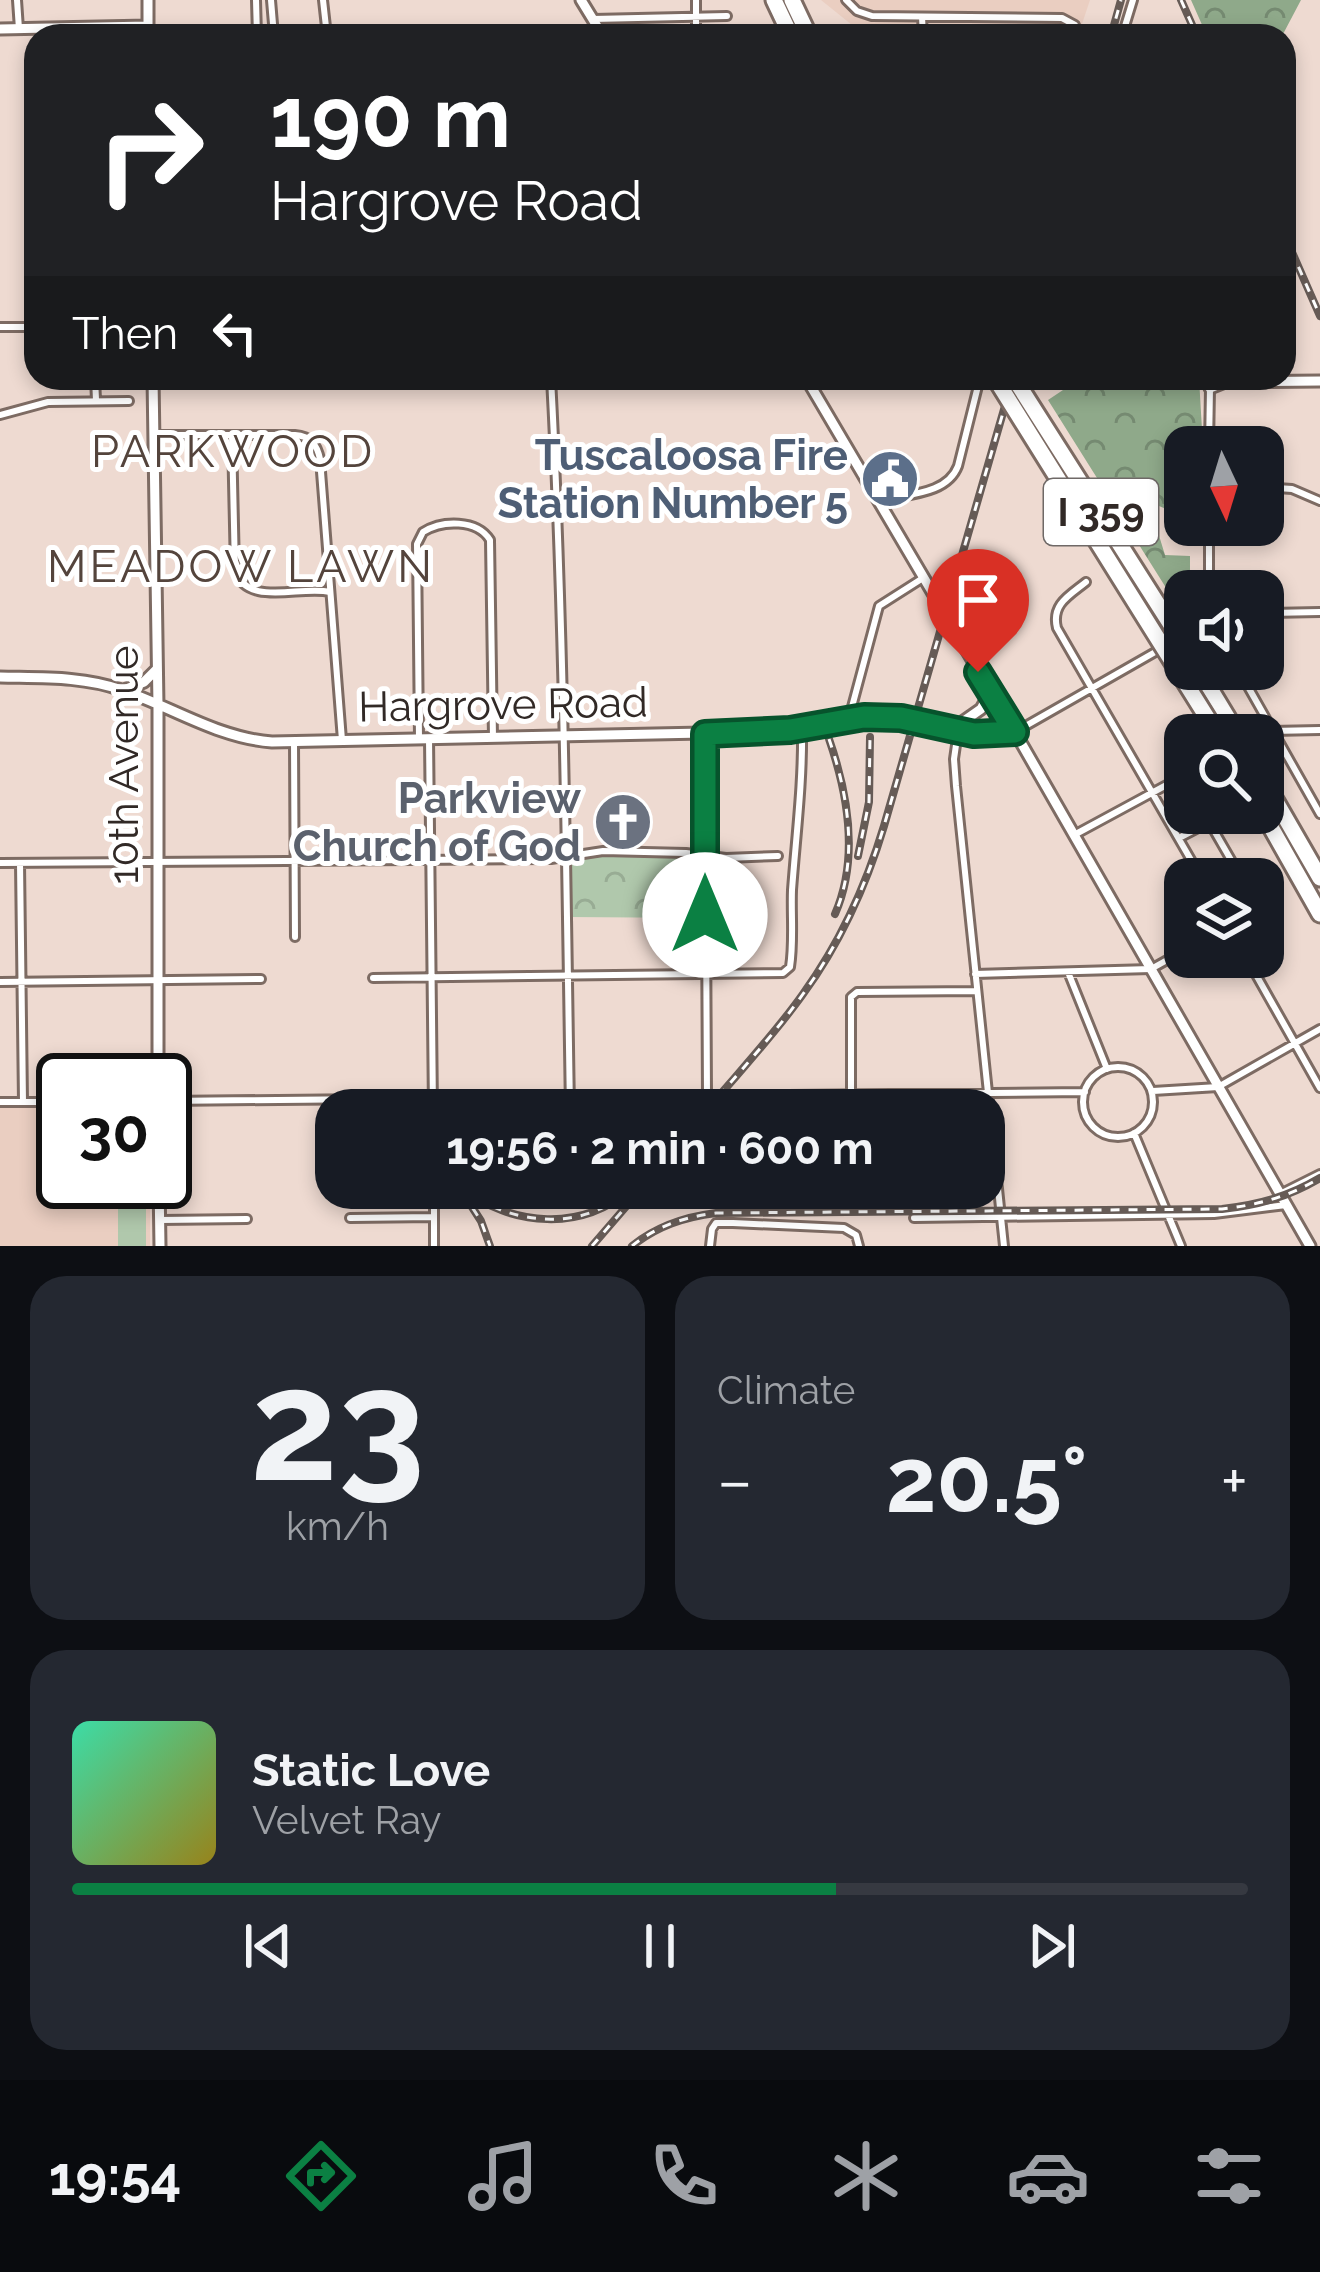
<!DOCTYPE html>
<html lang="en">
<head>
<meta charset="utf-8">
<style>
  :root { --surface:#171b24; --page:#242831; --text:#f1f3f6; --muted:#9ea1a6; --line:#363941; --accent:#0b8043 }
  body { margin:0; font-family:Raleway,sans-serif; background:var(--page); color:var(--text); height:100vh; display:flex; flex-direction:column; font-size:45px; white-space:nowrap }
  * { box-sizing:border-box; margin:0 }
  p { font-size:39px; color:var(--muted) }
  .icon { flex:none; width:66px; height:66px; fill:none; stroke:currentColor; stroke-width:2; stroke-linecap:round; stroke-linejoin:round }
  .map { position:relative; height:1246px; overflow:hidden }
  .details { display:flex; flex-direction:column; gap:30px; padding:30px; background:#0d0f14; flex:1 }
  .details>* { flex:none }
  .top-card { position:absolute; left:24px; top:24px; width:1272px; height:366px; border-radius:36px; box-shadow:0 6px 18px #0003; background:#202124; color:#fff; overflow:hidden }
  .needle { width:78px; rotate:176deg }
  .controls { position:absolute; left:1164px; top:426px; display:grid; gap:24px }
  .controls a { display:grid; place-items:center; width:120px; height:120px; border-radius:24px; background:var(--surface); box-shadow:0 6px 18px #0003; font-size:60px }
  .speed { position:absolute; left:36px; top:1053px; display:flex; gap:24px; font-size:60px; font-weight:700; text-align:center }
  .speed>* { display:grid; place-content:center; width:156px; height:156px; border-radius:50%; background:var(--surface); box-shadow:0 6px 18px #0003; line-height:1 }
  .speed .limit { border:6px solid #111; border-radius:18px; background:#fff; color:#111 }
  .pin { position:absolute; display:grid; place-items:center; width:102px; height:102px; color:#fff; margin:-123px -51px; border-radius:50% 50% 50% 0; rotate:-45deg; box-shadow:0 0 12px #0007 }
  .pin .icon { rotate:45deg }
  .me { position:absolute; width:132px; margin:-66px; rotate:0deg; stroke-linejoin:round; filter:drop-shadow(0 0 9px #0008) }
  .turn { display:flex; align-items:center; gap:42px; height:252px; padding:0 48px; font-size:54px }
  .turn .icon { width:156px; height:156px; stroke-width:2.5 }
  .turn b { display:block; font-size:84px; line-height:102px }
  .then { display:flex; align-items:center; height:114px; padding:0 48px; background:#0003; gap:24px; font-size:45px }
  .big { font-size:90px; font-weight:700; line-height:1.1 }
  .details .widget { flex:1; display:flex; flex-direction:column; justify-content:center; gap:18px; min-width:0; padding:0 42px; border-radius:36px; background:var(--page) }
  .details .dial { align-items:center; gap:0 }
  .dial b { font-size:156px; line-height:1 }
  .song { display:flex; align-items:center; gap:36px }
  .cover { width:144px; height:144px; border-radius:18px; background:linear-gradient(135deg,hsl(160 70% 55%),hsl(50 70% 35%)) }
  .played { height:12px; border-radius:6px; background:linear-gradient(90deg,var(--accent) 65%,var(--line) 65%) }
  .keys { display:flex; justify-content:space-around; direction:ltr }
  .heat { display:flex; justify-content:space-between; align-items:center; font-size:66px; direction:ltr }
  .details .tiles { flex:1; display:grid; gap:30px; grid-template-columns:1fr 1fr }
  .widget:last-child { grid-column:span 2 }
  .trip { position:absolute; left:315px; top:1089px; width:690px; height:120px; border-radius:36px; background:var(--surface); box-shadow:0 6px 18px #0003; font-weight:700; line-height:120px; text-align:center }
  .dock { display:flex; height:192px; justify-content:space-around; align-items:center; background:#090b0e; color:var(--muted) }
  .dock .icon { width:84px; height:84px }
  .dock .active { color:var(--accent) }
  .dock b { font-size:54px; color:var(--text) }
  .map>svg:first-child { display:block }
  .built { fill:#eacec1 }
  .green { fill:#b0c8ac }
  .forest { fill:url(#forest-crowns) }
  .park { fill:url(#park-crowns) }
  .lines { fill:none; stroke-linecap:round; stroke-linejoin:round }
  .street-casing { stroke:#7d6b63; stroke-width:12 }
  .secondary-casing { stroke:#7d6b63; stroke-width:15 }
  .highway-casing { stroke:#7d6b63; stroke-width:21 }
  .street { stroke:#fff; stroke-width:6 }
  .secondary { stroke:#fff; stroke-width:9 }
  .highway { stroke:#fff; stroke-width:15 }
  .rail-casing { stroke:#665b56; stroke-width:8 }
  .rail { stroke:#fff; stroke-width:3; stroke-dasharray:9; stroke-linecap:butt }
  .highway-bridge-casing { stroke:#7d6b63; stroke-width:21; stroke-linecap:butt }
  .highway-bridge { stroke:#fff; stroke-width:15 }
  .route-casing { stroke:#07532c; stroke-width:30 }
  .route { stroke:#0b8043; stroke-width:21 }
  .labels { text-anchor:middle; stroke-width:10; stroke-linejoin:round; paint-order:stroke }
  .shield { fill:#fff; stroke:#6f6967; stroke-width:3 }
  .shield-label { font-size:39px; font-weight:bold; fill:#312926 }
  .service-label { font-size:42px; font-weight:bold; fill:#4e5e75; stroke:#fff; text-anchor:end }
  .street-label { font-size:42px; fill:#312926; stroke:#fff }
  .worship-label { font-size:42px; font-weight:bold; fill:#5b616d; stroke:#fff; text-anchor:end }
  .neighbourhood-label { font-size:45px; letter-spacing:3px; fill:#54443c; stroke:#fff }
</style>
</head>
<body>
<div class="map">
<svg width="1320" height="1246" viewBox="0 0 1320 1246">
  <defs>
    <pattern id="forest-crowns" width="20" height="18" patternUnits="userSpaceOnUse" patternTransform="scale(3)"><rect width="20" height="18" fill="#8fa98a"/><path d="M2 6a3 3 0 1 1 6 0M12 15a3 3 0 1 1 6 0" fill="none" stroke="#758a71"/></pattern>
    <pattern id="park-crowns" width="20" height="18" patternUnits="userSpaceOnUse" patternTransform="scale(3)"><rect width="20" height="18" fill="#b0c8ac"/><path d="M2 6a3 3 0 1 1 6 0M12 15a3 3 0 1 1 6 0" fill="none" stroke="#98ac94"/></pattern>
  </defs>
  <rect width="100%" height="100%" fill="#eedad1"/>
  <path class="built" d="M821,0H1090L1078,36H857L852,25Z
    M63,1107V1182H150V1246H0V1108Z"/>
  <path class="green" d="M118,1182H146V1246H118Z"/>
  <path class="forest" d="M1191,0H1301L1282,36H1207Z
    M1059,378H1199L1203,447H1185V517L1159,506L1153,516L1165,555L1190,556V591H1185V618L1048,400L1063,390Z"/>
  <path class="park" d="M581,853L705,855V918L568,917V855Z"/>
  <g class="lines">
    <g class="street-casing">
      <path id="street" d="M17,0L19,29
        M256,0L257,36
        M271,0L274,36
        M323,0L327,36
        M846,0L857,11L872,16L1062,18L1075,25L1077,36
        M922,17L923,36
        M593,19L727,16
        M696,36V0
        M1122,36L1133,0
        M0,327H36
        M95,378L96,400
        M551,378C564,622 566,866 570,1110
        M0,415L48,402L129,401
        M153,435H295C311,436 317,445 320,459L342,740
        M232,436L235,570C247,608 300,585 330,592
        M1209,447L1210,388
        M1263,487L1292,489L1320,501
        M879,501C906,494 947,495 958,466L980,378
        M1086,582C1070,595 1051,604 1057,628L1202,879
        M1209,591V525
        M1263,613L1320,612
        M1238,669L1320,814
        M849,718L879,606L923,578
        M958,731L954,759L956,786L1004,1246
        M1015,732L1178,639
        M705,734L707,1095
        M1262,735L1272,731L1320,730
        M429,738L433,1110
        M419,739L417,544L423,532C442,520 477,519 490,540L493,738
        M294,742L295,937
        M1074,835L1185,775
        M1179,838L1202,826L1212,827L1242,879
        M0,863L551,859L603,851L686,853L726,858L778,856
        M20,863L23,1102
        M705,915L749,913
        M1246,957L1320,1088
        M1068,972L1107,1069
        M975,974L1151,969L1185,950
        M373,978L783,973L790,967C794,942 791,915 792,890C796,836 803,782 802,727
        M0,982L261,979
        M1083 1102a35 35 0 1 1 70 0a35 35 0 1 1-70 0Z
        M1153,1091L1218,1087L1320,1029
        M851,1093V997L857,992L977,991
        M165,1101L1085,1092
        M0,1102H63
        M1134,1133L1181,1246
        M434,1188V1246
        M1280,1194L1320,1174
        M350,1218L434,1217
        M914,1218L1214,1214L1286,1205
        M160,1220L247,1219
        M710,1246L712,1229L716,1223H733L844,1228L856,1235L859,1246"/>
    </g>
    <g class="secondary-casing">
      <path id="secondary" d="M148,0V36
        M581,0L603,36
        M0,29L148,26
        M153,378L158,706V1080
        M806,378L1023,746L1310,1246
        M1210,388L1225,382L1320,381
        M0,677C41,678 82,676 122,690C172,707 218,738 272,742L752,732L789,730L864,717L901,718L974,734L1015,732
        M124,690L144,682L157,669
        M951,730L981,709L990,693
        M159,1182L160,1246"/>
    </g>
    <g class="highway-casing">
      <path id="highway" d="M774,0L791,36
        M792,0L809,36
        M1198,669L1238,735
        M1263,779L1320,878
        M1263,813L1320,914"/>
    </g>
    <use href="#street" class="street"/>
    <use href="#secondary" class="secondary"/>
    <use href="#highway" class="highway"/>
    <g class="rail-casing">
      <path id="rail" d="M1181,0L1197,36
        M1111,36L1121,0
        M1284,234L1320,316
        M829,739C848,794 859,859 835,914
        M858,856L869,802L870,737
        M707,1110C739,1072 774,1035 803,994C840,943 866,886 884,826L1013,378
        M462,1188C509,1226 586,1233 630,1188
        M463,1193L481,1221L490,1246
        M592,1246L630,1202
        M632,1246C657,1226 684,1217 716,1213L1222,1209C1258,1205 1288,1197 1320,1178"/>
    </g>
    <use href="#rail" class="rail"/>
    <g class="highway-bridge-casing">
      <path id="highway-bridge" d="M995,378L1218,735
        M1014,378L1185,647"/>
    </g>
    <use href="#highway-bridge" class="highway-bridge"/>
  </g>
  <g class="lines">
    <g class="route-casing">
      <path id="route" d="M705,915V734L790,730L864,717L901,718L974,734L1015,732L978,672"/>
    </g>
    <use href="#route" class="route"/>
  </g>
  <defs>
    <g id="civic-disc" transform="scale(3)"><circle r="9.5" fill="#5c6f8a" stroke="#fff"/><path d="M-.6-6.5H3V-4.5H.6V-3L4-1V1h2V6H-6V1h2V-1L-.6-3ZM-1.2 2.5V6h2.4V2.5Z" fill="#fff"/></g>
    <g id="church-disc" transform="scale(3)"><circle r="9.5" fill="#6b7280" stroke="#fff"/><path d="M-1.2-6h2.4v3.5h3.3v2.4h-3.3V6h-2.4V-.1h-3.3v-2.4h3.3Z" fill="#fff"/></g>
  </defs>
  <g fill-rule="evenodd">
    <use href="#civic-disc" x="890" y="479"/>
    <use href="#church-disc" x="623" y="822"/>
  </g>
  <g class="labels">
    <rect class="shield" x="1044" y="479" width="114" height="66" rx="9"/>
    <g class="shield-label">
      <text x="1101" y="526">I 359</text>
    </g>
    <g class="service-label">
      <text x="848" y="470">Tuscaloosa Fire<tspan x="848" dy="48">Station Number 5</tspan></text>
    </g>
    <g class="street-label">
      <text transform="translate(503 704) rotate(-1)" y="15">Hargrove Road</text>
      <text transform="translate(123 765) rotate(-90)" y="15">10th Avenue</text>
    </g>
    <g class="worship-label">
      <text x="581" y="813">Parkview<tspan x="581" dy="48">Church of God</tspan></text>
    </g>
    <g class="neighbourhood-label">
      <text x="233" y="467">PARKWOOD</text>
      <text x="241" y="582">MEADOW LAWN</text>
    </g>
  </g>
</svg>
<div class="controls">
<a><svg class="needle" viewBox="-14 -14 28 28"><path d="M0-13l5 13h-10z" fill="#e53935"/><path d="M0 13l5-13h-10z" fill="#9ea1a6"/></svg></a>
<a><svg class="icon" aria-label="sound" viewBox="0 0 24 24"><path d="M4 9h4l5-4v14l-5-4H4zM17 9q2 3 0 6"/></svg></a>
<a><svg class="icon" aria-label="search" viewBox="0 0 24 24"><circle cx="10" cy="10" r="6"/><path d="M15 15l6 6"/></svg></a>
<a><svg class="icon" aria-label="layers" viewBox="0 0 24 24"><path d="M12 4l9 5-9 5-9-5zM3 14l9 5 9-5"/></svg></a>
</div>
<div class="speed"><div class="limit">30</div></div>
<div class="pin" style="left:978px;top:672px;background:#d93025"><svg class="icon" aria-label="arrive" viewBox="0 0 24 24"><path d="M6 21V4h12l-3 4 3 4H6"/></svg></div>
<svg class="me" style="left:705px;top:915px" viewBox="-20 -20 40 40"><circle r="19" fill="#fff"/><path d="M0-13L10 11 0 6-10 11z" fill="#0b8043"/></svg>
<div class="trip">19:56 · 2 min · 600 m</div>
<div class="top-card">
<div class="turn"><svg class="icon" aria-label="right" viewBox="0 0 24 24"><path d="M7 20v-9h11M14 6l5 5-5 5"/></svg><div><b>190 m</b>Hargrove Road</div></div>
<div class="then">Then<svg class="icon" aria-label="left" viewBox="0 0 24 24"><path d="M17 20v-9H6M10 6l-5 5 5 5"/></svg></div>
</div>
</div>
<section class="details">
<div class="tiles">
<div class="widget dial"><b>23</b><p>km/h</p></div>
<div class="widget"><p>Climate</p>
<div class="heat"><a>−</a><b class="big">20.5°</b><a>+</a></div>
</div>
<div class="widget">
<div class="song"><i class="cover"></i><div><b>Static Love</b><p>Velvet Ray</p></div></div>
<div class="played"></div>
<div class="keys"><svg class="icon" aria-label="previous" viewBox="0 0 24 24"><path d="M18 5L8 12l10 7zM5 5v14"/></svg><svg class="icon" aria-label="pause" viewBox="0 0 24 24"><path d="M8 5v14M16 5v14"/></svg><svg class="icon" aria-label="next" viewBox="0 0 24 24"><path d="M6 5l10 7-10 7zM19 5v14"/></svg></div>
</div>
</div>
</section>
<nav class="dock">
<b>19:54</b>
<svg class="icon active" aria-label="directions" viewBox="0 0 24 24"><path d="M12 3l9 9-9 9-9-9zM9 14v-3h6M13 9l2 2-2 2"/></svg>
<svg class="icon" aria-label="music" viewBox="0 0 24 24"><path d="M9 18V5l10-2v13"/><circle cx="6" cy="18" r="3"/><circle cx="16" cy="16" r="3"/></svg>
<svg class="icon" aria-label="phone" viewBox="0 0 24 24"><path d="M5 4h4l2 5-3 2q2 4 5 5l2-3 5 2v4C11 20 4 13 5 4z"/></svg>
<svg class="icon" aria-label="climate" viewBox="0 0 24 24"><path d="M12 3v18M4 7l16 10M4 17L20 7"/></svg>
<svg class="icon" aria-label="car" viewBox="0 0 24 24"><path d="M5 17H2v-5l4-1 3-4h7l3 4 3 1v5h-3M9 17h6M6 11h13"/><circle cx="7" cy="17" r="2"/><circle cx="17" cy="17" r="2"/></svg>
<svg class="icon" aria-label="filters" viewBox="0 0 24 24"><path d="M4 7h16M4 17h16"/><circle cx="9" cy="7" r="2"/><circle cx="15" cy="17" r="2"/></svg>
</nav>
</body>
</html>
